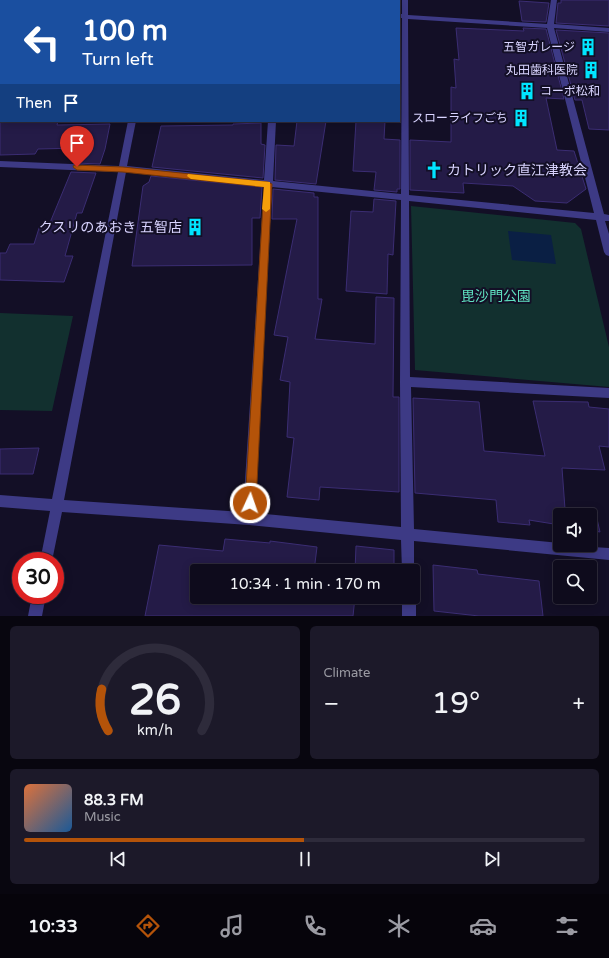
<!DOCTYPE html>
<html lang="en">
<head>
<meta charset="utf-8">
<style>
  :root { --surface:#0e0b1c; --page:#1c1929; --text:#f1f3f6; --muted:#9b9ba3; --line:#2e2b3b; --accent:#b45309 }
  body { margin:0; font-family:"Varela Round","Noto Sans JP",sans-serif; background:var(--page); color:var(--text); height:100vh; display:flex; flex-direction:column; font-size:15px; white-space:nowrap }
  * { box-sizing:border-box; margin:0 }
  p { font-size:13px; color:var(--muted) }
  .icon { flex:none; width:22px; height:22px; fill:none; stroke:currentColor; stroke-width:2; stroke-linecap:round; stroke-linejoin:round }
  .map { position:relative; height:616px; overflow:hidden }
  .side { display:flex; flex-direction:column; gap:10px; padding:10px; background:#08060f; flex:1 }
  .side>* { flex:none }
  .hud { position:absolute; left:0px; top:0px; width:400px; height:122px; box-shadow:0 2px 10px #0003,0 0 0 1px var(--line); background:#1a4fa0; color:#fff; overflow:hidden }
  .fabs { position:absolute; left:553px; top:508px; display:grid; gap:8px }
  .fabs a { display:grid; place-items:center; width:44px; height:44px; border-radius:4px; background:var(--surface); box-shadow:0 2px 10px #0003,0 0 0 1px var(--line); font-size:20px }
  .speed { position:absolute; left:12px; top:552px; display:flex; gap:8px; font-size:20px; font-weight:700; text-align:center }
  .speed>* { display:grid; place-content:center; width:52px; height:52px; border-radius:50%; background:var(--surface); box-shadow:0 2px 10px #0003,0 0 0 1px var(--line); line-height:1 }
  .speed .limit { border:6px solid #d22; background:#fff; color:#111 }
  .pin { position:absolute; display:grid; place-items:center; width:34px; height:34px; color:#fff; margin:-41px -17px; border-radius:50% 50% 50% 0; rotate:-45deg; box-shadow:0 0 4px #0007 }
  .pin .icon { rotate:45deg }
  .me { position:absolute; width:44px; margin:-22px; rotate:3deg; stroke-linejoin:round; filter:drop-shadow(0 0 3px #0008) }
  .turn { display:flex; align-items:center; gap:14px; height:84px; padding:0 16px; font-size:18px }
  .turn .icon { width:52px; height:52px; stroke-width:2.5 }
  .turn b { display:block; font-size:28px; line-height:34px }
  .then { display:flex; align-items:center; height:38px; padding:0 16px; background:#0003; gap:8px; font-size:15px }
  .big { font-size:30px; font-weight:600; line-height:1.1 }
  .side .tile { flex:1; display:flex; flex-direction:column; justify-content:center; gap:6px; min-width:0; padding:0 14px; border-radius:6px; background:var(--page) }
  .side .dial { align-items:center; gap:0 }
  .dial svg { height:104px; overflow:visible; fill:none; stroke:var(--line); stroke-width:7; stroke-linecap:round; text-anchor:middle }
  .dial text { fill:var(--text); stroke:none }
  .song { display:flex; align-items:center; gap:12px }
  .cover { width:48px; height:48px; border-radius:6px; background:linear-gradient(135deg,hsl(20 70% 55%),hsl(210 70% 35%)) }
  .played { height:4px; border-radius:2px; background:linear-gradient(90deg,var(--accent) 50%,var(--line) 50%) }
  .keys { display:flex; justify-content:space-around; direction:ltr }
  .heat { display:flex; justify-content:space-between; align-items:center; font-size:22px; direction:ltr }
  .side .tiles { flex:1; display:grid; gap:10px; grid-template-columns:1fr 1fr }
  .tile:last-child { grid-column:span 2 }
  .trip { position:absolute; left:190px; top:564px; width:230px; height:40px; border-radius:4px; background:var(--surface); box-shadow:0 2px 10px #0003,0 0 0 1px var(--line); font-weight:600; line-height:40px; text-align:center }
  .dock { display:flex; height:64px; justify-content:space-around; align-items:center; background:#06040b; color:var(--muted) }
  .dock .icon { width:28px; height:28px }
  .dock .current { color:var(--accent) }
  .dock b { font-size:18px; color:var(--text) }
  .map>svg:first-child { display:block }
  .green { fill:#12302f }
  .water { fill:#0a1f44 }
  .building { fill:#241b47; stroke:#3b2d73 }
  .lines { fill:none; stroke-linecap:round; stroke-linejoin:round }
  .minor { fill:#3d3a85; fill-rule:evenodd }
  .route { fill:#b45309; stroke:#753606 }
  .slow { fill:#f59e0b }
  .labels { text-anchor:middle; stroke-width:4; stroke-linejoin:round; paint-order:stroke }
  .far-poi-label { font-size:12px; fill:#d9d4ff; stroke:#130f26; text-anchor:end }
  .poi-label { font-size:14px; fill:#d9d4ff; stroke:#130f26; text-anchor:start }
  .park-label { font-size:14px; fill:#5fe0c0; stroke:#130f26 }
</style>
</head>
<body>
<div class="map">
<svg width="609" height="616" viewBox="0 0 609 616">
  <rect width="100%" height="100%" fill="#130f26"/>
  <path class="green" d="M411,206L575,223L581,229L609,347V387L415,370Z
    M0,313L73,316L52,411L0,410Z"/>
  <path class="water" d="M508,231L551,235L556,264L512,260Z"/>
  <path class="building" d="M561,0H609V26L556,23L558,3H561Z
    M519,1L549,3L546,22L522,21Z
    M456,28L524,31L523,28L546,29L564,99L546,98L557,150L574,151L586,189L567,203L535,201L513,186L463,183L464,193L410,190V140L451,142V87L456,88L454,59L459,60Z
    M556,30L609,33V130L589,129L582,100H575Z
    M0,121H58L57,125L110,124L105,149L100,164L75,163L81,148L38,149L35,154L0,155Z
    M297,121H326L316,184L275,180L276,145L294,146Z
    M356,121H385L384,139L400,140V189H397V192L374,190L376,172L353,171Z
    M261,123V144L265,145L263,178L152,167L161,126L233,125V124Z
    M71,172L96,173L82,213H77L65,256H73L64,282L0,280V253H6L10,244H34L40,225H49Z
    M151,176L262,187L260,218H252V265L132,266L143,186L149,182Z
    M273,189L314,193V197H318V299H322L315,339L375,344L376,297L394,298L393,397H399V492L320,487L319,500L287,497L294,438L287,437L290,382L280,380L288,337L274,335L297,219H272Z
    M374,199L396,201L393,255L388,254L387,294L346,291L351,211L373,212Z
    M413,398L479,402L484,451L545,456L533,401L588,402L589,407L609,409V447L599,446L605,470L562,468L565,509L595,510L600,532L590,530V515H560V525L529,520L530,525L498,522L496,500L415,493Z
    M39,448L33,474H0V449Z
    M225,539L270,543V541L317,547L314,571H197V597H355L353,616H145L159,545L223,551Z
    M356,546L394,550V571H355Z
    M433,565L477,570L478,574L539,581L543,616H479L434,611Z"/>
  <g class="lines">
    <path class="minor" d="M29,0H35V1H29Z
      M152,0H158V1H152Z
      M172,0H192V1H172Z
      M402,0H408V15L547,24L551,0H557L554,24L609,28V32L554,28L604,214L609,215V221H605L609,234V256L606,255L604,252L596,220L409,201L410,377L609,388V398L411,387L414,529L560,543V545L609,548V560L414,541V571L413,575V571H402L401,540L249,525L62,512L52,561H40L50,511L0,507V495L52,499L118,172L0,167V161L119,166L128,121H136L127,166L264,180L268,121H276L273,181L401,194L402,18H399V14H402ZM408,19L547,28L594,213L409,195ZM126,172L264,186L243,512L64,500ZM272,187L401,200L400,382L401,527L255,513Z
      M0,23H1V27H0Z
      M413,592L416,597V616H402V597H413Z
      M32,595H46L42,616H28Z"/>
  </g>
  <path class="route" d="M74,165L123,167L268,182L272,184L256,503L254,507L250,508L246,507L245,503L264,187L123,172L77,170L73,167Z"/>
  <path class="slow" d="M188,174L270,182V209L266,212L262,209L264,187L191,179L187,176Z"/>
  <defs>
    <g id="building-bare" transform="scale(1.38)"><path d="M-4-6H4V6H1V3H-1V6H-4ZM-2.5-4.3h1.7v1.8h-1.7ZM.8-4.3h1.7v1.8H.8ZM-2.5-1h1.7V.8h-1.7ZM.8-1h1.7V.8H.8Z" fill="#00e5ff" stroke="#130f26" stroke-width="2.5" paint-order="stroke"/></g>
    <g id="church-bare" transform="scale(1.38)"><path d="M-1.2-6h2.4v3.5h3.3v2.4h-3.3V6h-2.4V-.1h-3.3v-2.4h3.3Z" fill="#00e5ff" stroke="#130f26" stroke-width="2.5" paint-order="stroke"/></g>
  </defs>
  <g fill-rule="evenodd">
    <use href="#building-bare" x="588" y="47"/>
    <use href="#building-bare" x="591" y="70"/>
    <use href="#building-bare" x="527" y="91"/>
    <use href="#building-bare" x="521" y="118"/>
    <use href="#church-bare" x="434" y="170"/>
    <use href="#building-bare" x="195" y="227"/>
  </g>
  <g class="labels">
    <g class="far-poi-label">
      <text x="575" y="51">五智ガレージ</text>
      <text x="578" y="74">丸田歯科医院</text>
      <text x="540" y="95" text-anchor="start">コーポ松和</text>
      <text x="508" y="122">スローライフごち</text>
    </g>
    <g class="poi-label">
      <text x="447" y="175">カトリック直江津教会</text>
      <text x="182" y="232" text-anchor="end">クスリのあおき 五智店</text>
    </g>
    <g class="park-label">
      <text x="496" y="301">毘沙門公園</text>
    </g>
  </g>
</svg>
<div class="fabs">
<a><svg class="icon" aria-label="sound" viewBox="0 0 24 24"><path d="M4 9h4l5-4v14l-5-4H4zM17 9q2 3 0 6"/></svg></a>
<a><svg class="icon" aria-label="search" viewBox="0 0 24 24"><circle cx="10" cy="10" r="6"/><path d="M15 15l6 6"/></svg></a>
</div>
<div class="speed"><div class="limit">30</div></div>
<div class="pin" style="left:77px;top:167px;background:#d93025"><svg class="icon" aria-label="arrive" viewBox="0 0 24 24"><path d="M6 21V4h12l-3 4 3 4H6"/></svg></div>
<svg class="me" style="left:250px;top:503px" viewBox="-20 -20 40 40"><circle r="17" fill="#b45309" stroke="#fff" stroke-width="3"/><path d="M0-11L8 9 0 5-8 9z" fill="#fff"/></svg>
<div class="trip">10:34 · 1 min · 170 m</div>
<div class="hud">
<div class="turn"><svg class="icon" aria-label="left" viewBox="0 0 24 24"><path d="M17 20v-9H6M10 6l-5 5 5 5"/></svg><div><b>100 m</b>Turn left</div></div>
<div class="then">Then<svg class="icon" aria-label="arrive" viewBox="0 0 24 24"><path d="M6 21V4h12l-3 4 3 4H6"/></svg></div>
</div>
</div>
<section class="side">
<div class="tiles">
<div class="tile dial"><svg viewBox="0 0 100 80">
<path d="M14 69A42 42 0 1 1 86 69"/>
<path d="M14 69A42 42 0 0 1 9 37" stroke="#b45309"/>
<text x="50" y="56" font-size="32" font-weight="700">26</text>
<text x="50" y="72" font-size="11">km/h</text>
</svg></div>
<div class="tile"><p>Climate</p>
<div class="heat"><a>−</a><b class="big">19°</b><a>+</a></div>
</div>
<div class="tile">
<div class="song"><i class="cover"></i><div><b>88.3 FM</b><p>Music</p></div></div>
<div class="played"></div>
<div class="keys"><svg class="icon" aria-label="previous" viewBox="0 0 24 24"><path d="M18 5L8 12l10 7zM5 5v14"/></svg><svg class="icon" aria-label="pause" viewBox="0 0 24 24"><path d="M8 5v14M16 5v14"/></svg><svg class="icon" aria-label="next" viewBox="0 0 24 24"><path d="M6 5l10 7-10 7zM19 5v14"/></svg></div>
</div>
</div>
</section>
<nav class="dock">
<b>10:33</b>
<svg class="icon current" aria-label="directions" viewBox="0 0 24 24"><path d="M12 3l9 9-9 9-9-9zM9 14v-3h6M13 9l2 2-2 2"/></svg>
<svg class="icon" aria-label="music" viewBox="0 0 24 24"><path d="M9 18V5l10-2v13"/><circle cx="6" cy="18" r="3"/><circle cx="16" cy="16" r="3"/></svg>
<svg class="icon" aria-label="phone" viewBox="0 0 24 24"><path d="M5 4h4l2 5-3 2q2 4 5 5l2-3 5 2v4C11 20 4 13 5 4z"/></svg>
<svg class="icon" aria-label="climate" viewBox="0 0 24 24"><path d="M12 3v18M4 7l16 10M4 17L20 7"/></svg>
<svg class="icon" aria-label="car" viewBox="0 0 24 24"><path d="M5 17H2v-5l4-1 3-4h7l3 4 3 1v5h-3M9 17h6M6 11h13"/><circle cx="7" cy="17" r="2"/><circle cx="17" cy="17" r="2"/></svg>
<svg class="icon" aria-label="filters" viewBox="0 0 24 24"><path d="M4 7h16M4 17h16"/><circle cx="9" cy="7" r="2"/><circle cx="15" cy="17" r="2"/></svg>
</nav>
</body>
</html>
